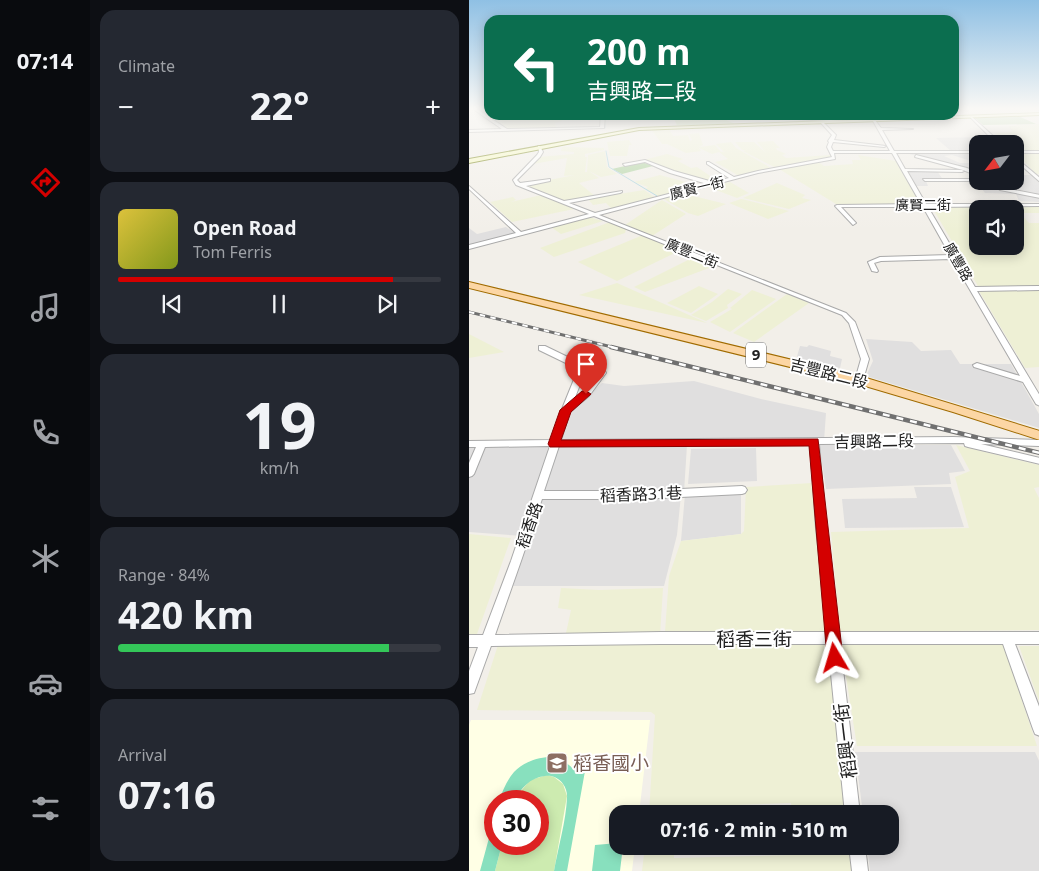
<!DOCTYPE html>
<html lang="en">
<head>
<meta charset="utf-8">
<style>
  :root { --surface:#171b24; --page:#242831; --text:#f1f3f6; --muted:#9ea1a6; --line:#363941; --accent:#d40000 }
  body { margin:0; font-family:"Noto Sans","Noto Sans TC",sans-serif; background:var(--page); color:var(--text); height:100vh; display:flex; flex-direction:column; font-size:19px; white-space:nowrap }
  * { box-sizing:border-box; margin:0 }
  p { font-size:16px; color:var(--muted) }
  .icon { flex:none; width:28px; height:28px; fill:none; stroke:currentColor; stroke-width:2; stroke-linecap:round; stroke-linejoin:round }
  .map { position:relative; flex:1; overflow:hidden }
  .side { display:flex; flex-direction:column; gap:10px; padding:10px; background:#0d0f14; width:379px }
  .side>* { flex:none }
  .guide { position:absolute; left:15px; top:15px; width:475px; height:105px; border-radius:15px; box-shadow:0 2px 12px #0003; background:#0b6e4f; color:#fff; overflow:hidden }
  .needle { width:32px; rotate:239deg }
  .buttons { position:absolute; left:500px; top:135px; display:grid; gap:10px }
  .buttons a { display:grid; place-items:center; width:55px; height:55px; border-radius:10px; background:var(--surface); box-shadow:0 2px 12px #0003; font-size:25px }
  .speed { position:absolute; left:15px; top:790px; display:flex; gap:10px; font-size:25px; font-weight:700; text-align:center }
  .speed>* { display:grid; place-content:center; width:65px; height:65px; border-radius:50%; background:var(--surface); box-shadow:0 2px 12px #0003; line-height:1 }
  .speed .limit { border:8px solid #d22; background:#fff; color:#111 }
  .pin { position:absolute; display:grid; place-items:center; width:42px; height:42px; color:#fff; margin:-51px -21px; border-radius:50% 50% 50% 0; rotate:-45deg; box-shadow:0 0 5px #0007 }
  .pin .icon { rotate:45deg }
  .me { position:absolute; width:55px; margin:-28px; rotate:353deg; stroke-linejoin:round; filter:drop-shadow(0 0 4px #0008) }
  .turn { display:flex; align-items:center; gap:18px; height:105px; padding:0 20px; font-size:22px }
  .turn .icon { width:65px; height:65px; stroke-width:2.5 }
  .turn b { display:block; font-size:35px; line-height:42px }
  .big { font-size:38px; font-weight:700; line-height:1.1 }
  .side .card { flex:1; display:flex; flex-direction:column; justify-content:center; gap:8px; min-width:0; padding:0 18px; border-radius:15px; background:var(--page) }
  .side .dial { align-items:center; gap:0 }
  .dial b { font-size:65px; line-height:1 }
  .song { display:flex; align-items:center; gap:15px }
  .cover { width:60px; height:60px; border-radius:8px; background:linear-gradient(135deg,hsl(50 70% 55%),hsl(70 70% 35%)) }
  .played { height:5px; border-radius:2px; background:linear-gradient(90deg,var(--accent) 85%,var(--line) 85%) }
  .keys { display:flex; justify-content:space-around; direction:ltr }
  .heat { display:flex; justify-content:space-between; align-items:center; font-size:28px; direction:ltr }
  .charge { height:8px; border-radius:4px; background:linear-gradient(90deg,#34c759 84%,var(--line) 0) }
  .trip { position:absolute; left:140px; top:805px; width:290px; height:50px; border-radius:15px; background:var(--surface); box-shadow:0 2px 12px #0003; font-weight:700; line-height:50px; text-align:center }
  main { display:flex; flex:1; min-height:0 }
  .tabs { display:flex; flex-direction:column; width:90px; justify-content:space-around; align-items:center; background:#090b0e; color:var(--muted) }
  .tabs .icon { width:35px; height:35px }
  .tabs .active { color:var(--accent) }
  .tabs b { font-size:22px; color:var(--text) }
  .map>svg:first-child { display:block }
  .residential { fill:#e0dfdf }
  .education { fill:#ffffe5; fill-rule:evenodd }
  .military { fill:#f3e3dd }
  .farmland { fill:#eef0d5; fill-rule:evenodd }
  .grass { fill:#cdebb0 }
  .forest { fill:#add19e }
  .pitch { fill:#88e0be }
  .lines { fill:none; stroke-linecap:round; stroke-linejoin:round }
  .stream { stroke:#aad3df; stroke-width:1 }
  .street-casing { stroke:#a9a9a9; stroke-width:2 }
  .secondary-casing { stroke:#707d05; stroke-width:2 }
  .primary-casing { stroke:#a06b00; stroke-width:2 }
  .street { fill:#fff; fill-rule:evenodd }
  .secondary { fill:#f7fabf; fill-rule:evenodd }
  .primary { fill:#fcd6a4; fill-rule:evenodd }
  .rail-far1-casing { stroke:#707070; stroke-width:3 }
  .rail-casing { stroke:#707070; stroke-width:4.5 }
  .rail-far1 { stroke:#fff; stroke-width:2; stroke-dasharray:5.5; stroke-linecap:butt }
  .rail { stroke:#fff; stroke-width:2.5; stroke-dasharray:7; stroke-linecap:butt }
  .route { fill:#d40000; stroke:#8a0000 }
  .labels { text-anchor:middle; stroke-width:4; stroke-linejoin:round; paint-order:stroke }
  .far-street-label { font-size:14px; fill:#222; stroke:#fff }
  .shield { fill:#fff; stroke:#646464; stroke-width:1 }
  .shield-label { font-size:15px; font-weight:bold; fill:#222 }
  .street-label { font-size:16px; fill:#222; stroke:#fff }
  .near-street-label { font-size:19px; fill:#222; stroke:#fff }
  .near-education-label { font-size:19px; fill:#785e54; stroke:#fff; text-anchor:start }
</style>
</head>
<body>
<main>
<nav class="tabs">
<b>07:14</b>
<svg class="icon active" aria-label="directions" viewBox="0 0 24 24"><path d="M12 3l9 9-9 9-9-9zM9 14v-3h6M13 9l2 2-2 2"/></svg>
<svg class="icon" aria-label="music" viewBox="0 0 24 24"><path d="M9 18V5l10-2v13"/><circle cx="6" cy="18" r="3"/><circle cx="16" cy="16" r="3"/></svg>
<svg class="icon" aria-label="phone" viewBox="0 0 24 24"><path d="M5 4h4l2 5-3 2q2 4 5 5l2-3 5 2v4C11 20 4 13 5 4z"/></svg>
<svg class="icon" aria-label="climate" viewBox="0 0 24 24"><path d="M12 3v18M4 7l16 10M4 17L20 7"/></svg>
<svg class="icon" aria-label="car" viewBox="0 0 24 24"><path d="M5 17H2v-5l4-1 3-4h7l3 4 3 1v5h-3M9 17h6M6 11h13"/><circle cx="7" cy="17" r="2"/><circle cx="17" cy="17" r="2"/></svg>
<svg class="icon" aria-label="filters" viewBox="0 0 24 24"><path d="M4 7h16M4 17h16"/><circle cx="9" cy="7" r="2"/><circle cx="15" cy="17" r="2"/></svg>
</nav>
<section class="side">
<div class="card"><p>Climate</p>
<div class="heat"><a>−</a><b class="big">22°</b><a>+</a></div>
</div>
<div class="card">
<div class="song"><i class="cover"></i><div><b>Open Road</b><p>Tom Ferris</p></div></div>
<div class="played"></div>
<div class="keys"><svg class="icon" aria-label="previous" viewBox="0 0 24 24"><path d="M18 5L8 12l10 7zM5 5v14"/></svg><svg class="icon" aria-label="pause" viewBox="0 0 24 24"><path d="M8 5v14M16 5v14"/></svg><svg class="icon" aria-label="next" viewBox="0 0 24 24"><path d="M6 5l10 7-10 7zM19 5v14"/></svg></div>
</div>
<div class="card dial"><b>19</b><p>km/h</p></div>
<div class="card"><p>Range · 84%</p><b class="big">420 km</b><div class="charge"></div></div>
<div class="card"><p>Arrival</p><b class="big">07:16</b></div>
</section>
<div class="map">
<svg width="571" height="871" viewBox="0 0 571 871">
  <rect width="100%" height="100%" fill="#f2efe9"/>
  <path class="residential" d="M515,137L523,144H509V161H502L483,155L475,156L491,163H500L509,167V170H498L433,152H483L467,138Z
    M439,171H468L475,181H457L459,186H447Z
    M546,175H562L570,183V202L550,201L547,194L516,193L503,176H509V181H546Z
    M37,227L46,233L0,246V228L8,234Z
    M397,339L443,342L452,351L482,350L491,364H542L570,414V428L397,376L404,361Z
    M340,345L362,351L361,356L373,359L371,368L351,364L349,366L327,360L331,346L338,347Z
    M225,381L292,399L357,413L355,441L91,443L104,408L133,383L155,386Z
    M91,445H218L215,492L72,494Z
    M350,445H482L496,471L480,473L482,484L357,489Z
    M0,446H79L78,463L54,536L0,532Z
    M287,448L288,481L219,484L222,449Z
    M445,487H482L495,527L376,528L373,499L448,498Z
    M272,492V534L212,541L216,494Z
    M212,495L208,535L195,586H44L73,496Z
    M386,752H566L571,763L570,871H401L398,846H421V814H394Z"/>
  <path class="education" d="M2,720H181L170,814H149V846H166L163,871H0V725ZM26,801H69V844H26Z"/>
  <path class="military" d="M485,109H571L570,111L416,119L402,115H485Z"/>
  <path class="farmland" d="M20,110V115H80L82,119L90,118L93,121L86,123L87,128L38,129L11,111Z
    M570,124V150H546V144H536L526,133L543,132L540,126Z
    M182,129H200L204,136L219,135L221,141L223,140L220,134L230,133L234,145L230,147L246,145L252,152L257,151H254L247,144L262,142L267,148L302,168L270,176L246,162L259,159L250,152L243,154L230,148L232,151L217,153L198,144H193Z
    M160,140L163,145H160L158,156H141L138,142Z
    M304,141L311,148H307L308,150L317,154L313,155L317,158L361,155L364,157L307,168L274,151L277,150H273L266,142H285L297,153L288,142Z
    M93,147L135,148V150L116,154V157H118L116,172H118L119,155L136,151L138,167L148,174L132,177L120,171L130,178L110,183L126,196L94,202L54,185L106,175L95,176L98,158L64,164L70,157L105,154V152L92,151Z
    M546,152H570V174H567Z
    M198,154L214,159L209,161L222,168L228,167L250,182L244,183L203,171L175,160Z
    M389,155L427,161L452,204H367L310,169L349,162L355,166L384,164L383,160H392Z
    M191,175L231,186L212,193L257,204L229,216L219,213L193,198L210,194L191,198L176,189L179,187L165,182Z
    M261,182L280,193L268,198L239,187Z
    M308,183L336,195L333,198L342,200L320,209L274,198Z
    M175,190L187,198L143,209L137,203L124,205L119,199Z
    M72,195L105,209L43,222L21,202L44,197L47,200L42,202Z
    M272,199H273L320,211L299,219L260,203Z
    M193,200L217,214L183,236L156,225Z
    M463,207H570V213H551L560,223H570V286H509ZM509,209H546V246H509Z
    M120,217L134,221L92,234L82,227Z
    M141,222L157,229L156,233L85,257L71,248Z
    M174,235L210,251L148,281L109,262Z
    M225,257L248,265L176,292L165,287Z
    M148,283L238,323L110,295Z
    M230,286L249,294L222,313L198,303Z
    M259,289L273,294L258,305L259,308L237,321L222,315L243,302Z
    M283,290L307,299L261,332L241,322L263,309L261,308Z
    M570,290V367L556,368L510,291Z
    M318,294L340,303L285,342L264,333Z
    M0,334L35,352L0,358Z
    M487,445L570,465V487L565,488L571,500L570,630L371,632L362,532L500,528L486,477L501,471Z
    M343,483L356,633L196,632L200,576L212,541L272,534L275,531L277,487Z
    M0,534L42,538L8,634H0Z
    M92,588L130,590L194,588L191,635L97,633L102,610L89,608Z
    M534,643L568,746H388L372,645Z
    M358,644L366,717L382,814H323L322,803L208,807L207,814H180L186,715L182,712L8,710L29,645Z
    M550,646H570V701Z
    M176,846H205V858L325,855V846H386L390,871H173Z"/>
  <path class="grass" d="M203,115L249,116L268,125H208Z
    M78,775L85,777L94,784L98,796L85,871H26L33,844H69V801H44L61,780Z"/>
  <path class="forest" d="M547,115L567,124L514,125L505,117Z
    M173,162L184,166L153,174L143,169Z"/>
  <path class="pitch" d="M108,757L118,760L98,871H85C89,848 97,821 98,798C99,786 89,774 76,776C60,778 53,788 44,801H30C33,792 38,780 45,772C55,761 78,753 93,760C97,762 102,767 106,770Z
    M26,816V844H33L26,871H11Z
    M149,843V846H154L151,871H123L126,845Z"/>
  <g class="lines">
    <path class="stream" d="M135,115L136,128
      M137,151L140,167L188,196"/>
    <g class="street-casing">
      <path id="street" d="M4,109H8L38,129L131,127L132,115H136L135,128L0,132V130L33,129Z
        M251,115L381,121L379,122Z
        M500,116H502L533,144H528Z
        M406,120L412,128L444,129L413,130L425,151H509V153H427L436,169L493,170L495,171L493,172L438,171L457,204H571V206L459,207L506,287L571,286V290L508,291L571,396V406L567,404L554,382L505,367L504,365L508,363L551,376L483,259L412,261L405,263L409,271L408,272L403,271L399,262L411,257L481,255L454,207H372L387,223L384,225L366,206L368,205L452,204L423,153H365L366,159L289,173L130,215L377,313L386,322L400,359L394,380L390,382L386,380L392,359L380,323L373,315L125,216L0,249V245L47,233L0,189V186L52,232L120,214L47,185L44,180L68,155L70,152L69,146H71L74,152L71,157L48,180L51,183L81,179V181L57,186L95,201L153,191V192L151,193L100,203L126,213L238,184L201,173L176,162L156,166L154,164L176,160L205,171L244,182L260,178L238,164V162H240L265,177L289,171L363,157L358,147L360,142L359,141L363,135L352,123L354,122L367,135L365,140L417,146L415,147L364,142L362,147L364,151H421L404,121Z
        M546,151H571V153H546Z
        M447,155L498,168L509,173V176L494,170L446,157Z
        M546,157L571,178V182L546,160Z
        M454,179H509V181H456Z
        M520,181H525L535,188L571,195V198L531,190Z
        M70,346H76L109,362L116,372L105,400L114,392L130,371H136L137,373L120,396L101,412L92,440L484,437L571,440V446L512,444L571,458V464L499,447L496,446L495,443L350,444L357,528L370,632H571V644H546L571,709V736L566,734L564,729L534,644H371L391,814H376L359,644H191L22,646L5,693L0,694V671L9,647H0V635H14L42,561L81,446L16,447L5,474L3,476L0,477V463L7,447H0V441L83,440L93,409L108,372L103,366L70,350ZM341,444L347,528L358,632H191L26,635L52,561L73,499H171L273,494L276,493L278,490L276,487L273,486L171,491H75L90,446Z
        M380,846H396L399,871H383Z"/>
    </g>
    <g class="secondary-casing">
      <path id="secondary" d="M571,113V115L170,130L0,163V159L170,128Z"/>
    </g>
    <g class="primary-casing">
      <path id="primary" d="M0,282L394,377L571,431V440L484,412L386,383L0,288Z"/>
    </g>
    <use href="#street" class="street"/>
    <use href="#secondary" class="secondary"/>
    <use href="#primary" class="primary"/>
    <g class="rail-far1-casing">
      <path id="rail-far1" d="M0,312L147,348"/>
    </g>
    <g class="rail-casing">
      <path id="rail" d="M142,347L571,453"/>
    </g>
    <use href="#rail-far1" class="rail-far1"/>
    <use href="#rail" class="rail"/>
  </g>
  <linearGradient id="sky" x2="0" y2="1"><stop stop-color="#8fc0e4"/><stop offset="0.47" stop-color="#f9f8f5"/><stop offset="1" stop-color="#f9f8f5" stop-opacity="0"/></linearGradient>
  <rect width="571" height="231" fill="url(#sky)"/>
  <path class="route" d="M113,391H117L122,394L102,412L92,440L349,439L374,658L372,664L366,666L361,664L358,658L340,446L81,447L79,444L91,410Z"/>
  <defs>
    <g id="school-square" transform="scale(1.125)"><rect x="-9" y="-9" width="18" height="18" rx="4" fill="#8d6e63" stroke="#fff"/><path d="M0-5L7-2L0 1L-7-2ZM-4 1L0 2.5L4 1V4Q0 6-4 4Z" fill="#fff"/></g>
  </defs>
  <g fill-rule="evenodd">
    <use href="#school-square" x="88" y="763"/>
  </g>
  <g class="labels">
    <g class="far-street-label">
      <text transform="translate(228 188) rotate(-14)" y="5">廣賢一街</text>
      <text x="454" y="210">廣賢二街</text>
      <text transform="translate(223 253) rotate(22)" y="5">廣豐二街</text>
      <text transform="translate(489 262) rotate(60)" y="5">廣豐路</text>
    </g>
    <rect class="shield" x="277" y="342.5" width="20" height="25" rx="4"/>
    <g class="shield-label">
      <text x="287" y="360">9</text>
    </g>
    <g class="street-label">
      <text transform="translate(360 373) rotate(14)" y="6">吉豐路二段</text>
      <text transform="translate(405 441) rotate(-1)" y="6">吉興路二段</text>
      <text transform="translate(172 494) rotate(-2)" y="6">稻香路31巷</text>
      <text transform="translate(60 525) rotate(-71)" y="6">稻香路</text>
    </g>
    <g class="near-street-label">
      <text x="285" y="646">稻香三街</text>
      <text transform="translate(376 741) rotate(-97)" y="7">稻興一街</text>
    </g>
    <g class="near-education-label">
      <text x="104" y="770">稻香國小</text>
    </g>
  </g>
</svg>
<div class="buttons">
<a><svg class="needle" viewBox="-14 -14 28 28"><path d="M0-13l5 13h-10z" fill="#e53935"/><path d="M0 13l5-13h-10z" fill="#9ea1a6"/></svg></a>
<a><svg class="icon" aria-label="sound" viewBox="0 0 24 24"><path d="M4 9h4l5-4v14l-5-4H4zM17 9q2 3 0 6"/></svg></a>
</div>
<div class="speed"><div class="limit">30</div></div>
<div class="pin" style="left:117px;top:394px;background:#d93025"><svg class="icon" aria-label="arrive" viewBox="0 0 24 24"><path d="M6 21V4h12l-3 4 3 4H6"/></svg></div>
<svg class="me" style="left:366px;top:658px" viewBox="-20 -20 40 40"><path d="M0-17L14 15 0 8-14 15z" fill="#d40000" stroke="#fff" stroke-width="4"/></svg>
<div class="trip">07:16 · 2 min · 510 m</div>
<div class="guide">
<div class="turn"><svg class="icon" aria-label="left" viewBox="0 0 24 24"><path d="M17 20v-9H6M10 6l-5 5 5 5"/></svg><div><b>200 m</b>吉興路二段</div></div>
</div>
</div>
</main>
</body>
</html>
